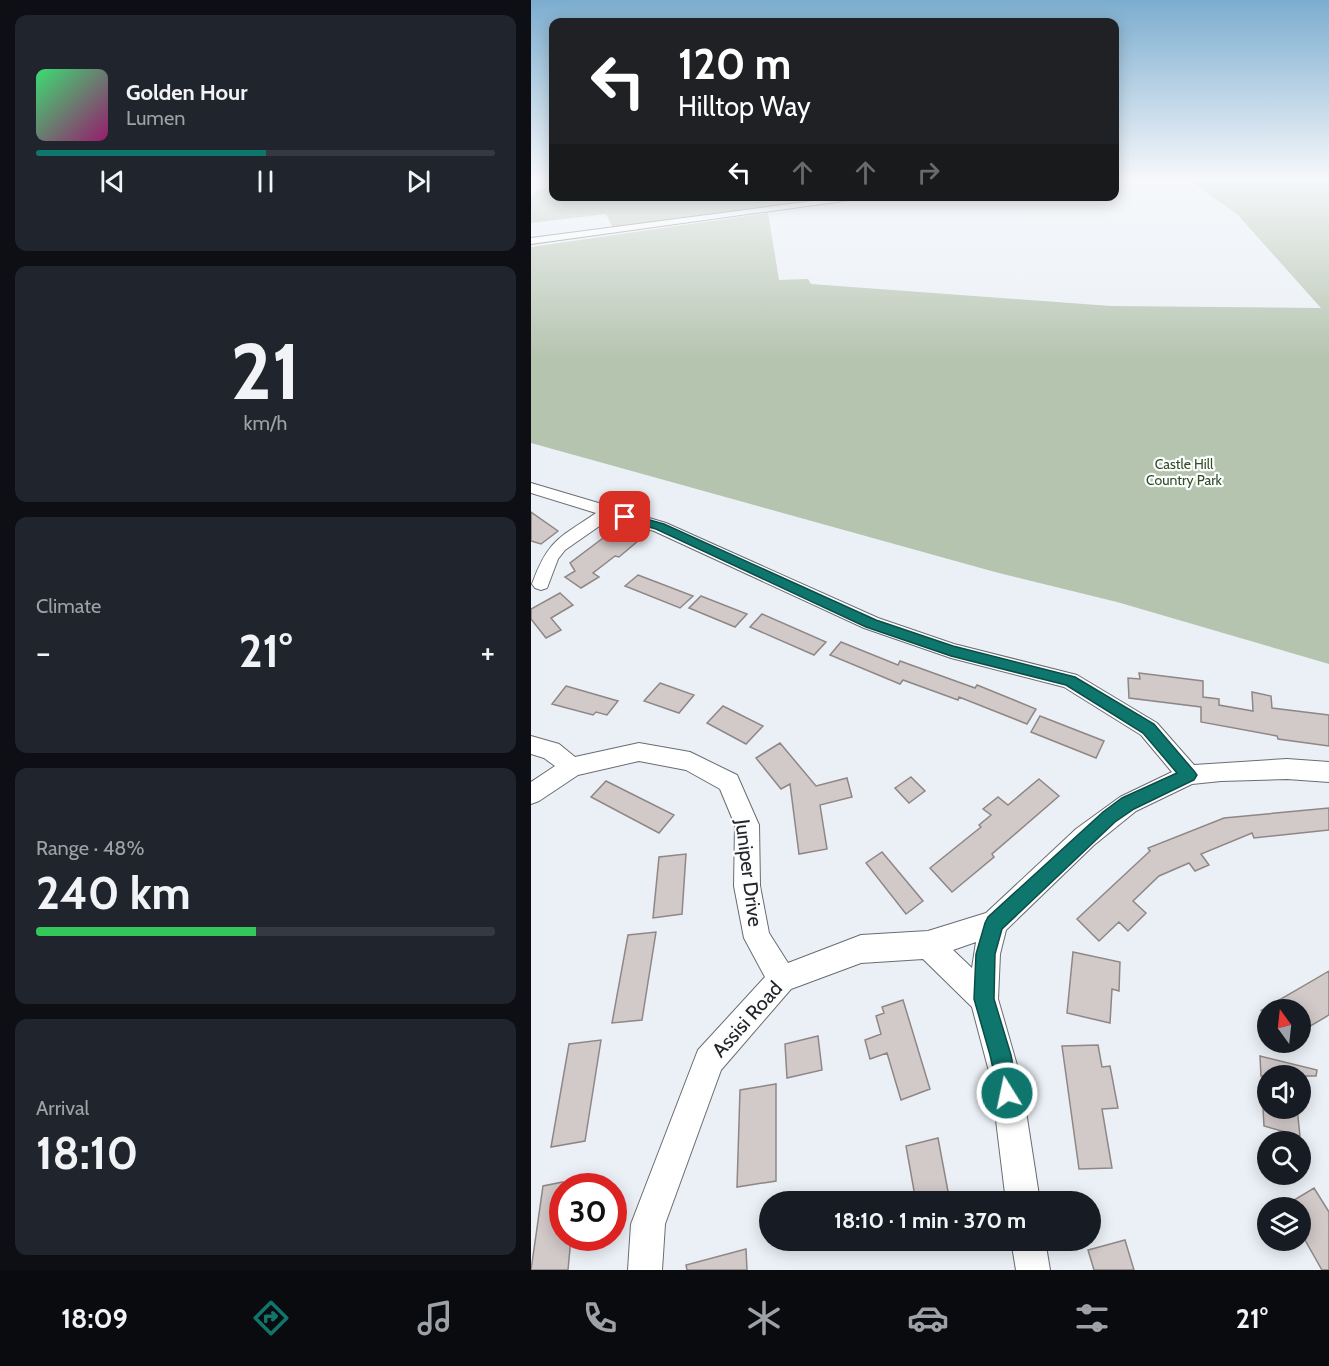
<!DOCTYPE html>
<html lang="en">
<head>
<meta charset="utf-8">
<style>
  :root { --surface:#171b24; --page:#20242c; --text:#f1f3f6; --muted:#9ea1a6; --line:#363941; --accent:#0f766e }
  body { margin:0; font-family:Cabin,sans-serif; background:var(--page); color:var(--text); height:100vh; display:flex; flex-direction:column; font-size:22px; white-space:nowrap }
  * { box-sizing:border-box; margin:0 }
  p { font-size:20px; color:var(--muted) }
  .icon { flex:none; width:33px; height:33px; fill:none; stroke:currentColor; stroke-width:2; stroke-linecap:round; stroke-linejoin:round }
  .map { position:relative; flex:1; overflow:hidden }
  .details { display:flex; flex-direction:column; gap:15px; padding:15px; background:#0d0f14; width:531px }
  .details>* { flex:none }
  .guide { position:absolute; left:18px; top:18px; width:570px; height:183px; border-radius:12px; box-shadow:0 3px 15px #0003; background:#202124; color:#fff; overflow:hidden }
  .needle { width:39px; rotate:345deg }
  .tools { position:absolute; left:726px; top:999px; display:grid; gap:12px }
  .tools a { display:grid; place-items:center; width:54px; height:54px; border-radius:50%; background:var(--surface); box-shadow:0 3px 15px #0003; font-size:30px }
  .speed { position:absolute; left:18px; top:1173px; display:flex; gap:12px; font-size:30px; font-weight:700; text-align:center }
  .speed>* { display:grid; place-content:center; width:78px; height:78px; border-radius:50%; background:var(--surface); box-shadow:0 3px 15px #0003; line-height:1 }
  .speed .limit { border:9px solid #d22; background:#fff; color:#111 }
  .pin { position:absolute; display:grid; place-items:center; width:51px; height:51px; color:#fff; margin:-26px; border-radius:12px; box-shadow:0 3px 9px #0006 }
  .me { position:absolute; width:66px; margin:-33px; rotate:350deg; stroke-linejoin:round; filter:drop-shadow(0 0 4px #0008) }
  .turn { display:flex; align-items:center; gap:21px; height:126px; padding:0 30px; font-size:27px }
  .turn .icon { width:78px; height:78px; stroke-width:2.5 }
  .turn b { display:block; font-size:42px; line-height:51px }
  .lanes { display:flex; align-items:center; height:57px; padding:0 30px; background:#0003; justify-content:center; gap:30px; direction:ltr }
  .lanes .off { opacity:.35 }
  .big { font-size:45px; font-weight:700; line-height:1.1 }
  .details .tile { flex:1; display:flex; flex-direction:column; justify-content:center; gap:9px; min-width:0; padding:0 21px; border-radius:12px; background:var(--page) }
  .details .dial { align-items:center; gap:0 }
  .dial b { font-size:78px; line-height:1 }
  .song { display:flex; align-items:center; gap:18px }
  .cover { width:72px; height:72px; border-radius:9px; background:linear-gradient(135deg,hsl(140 70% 55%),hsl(320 70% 35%)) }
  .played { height:6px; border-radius:3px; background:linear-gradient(90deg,var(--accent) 50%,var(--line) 50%) }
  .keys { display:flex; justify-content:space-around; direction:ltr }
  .heat { display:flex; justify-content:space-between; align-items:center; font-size:33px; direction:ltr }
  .charge { height:9px; border-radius:4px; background:linear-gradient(90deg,#34c759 48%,var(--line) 0) }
  .trip { position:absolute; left:228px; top:1191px; width:342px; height:60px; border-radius:30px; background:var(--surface); box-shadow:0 3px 15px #0003; font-weight:700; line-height:60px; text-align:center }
  .menu { display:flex; height:96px; justify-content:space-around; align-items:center; background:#090b0e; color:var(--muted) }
  .menu .icon { width:42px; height:42px }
  .menu .selected { color:var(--accent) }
  .menu b { font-size:27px; color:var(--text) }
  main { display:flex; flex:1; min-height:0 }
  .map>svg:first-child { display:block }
  .green { fill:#b5c4af }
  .building { fill:#d2c9c9; stroke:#8f8786; stroke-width:1.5 }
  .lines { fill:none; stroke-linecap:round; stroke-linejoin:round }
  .minor-casing { stroke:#696d72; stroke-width:2 }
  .minor { fill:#fff; fill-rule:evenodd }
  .route { fill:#0f766e; stroke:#0a4d48; stroke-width:1.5 }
  .labels { text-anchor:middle; stroke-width:4.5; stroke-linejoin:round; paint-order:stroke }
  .far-park-label { font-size:14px; fill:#314d22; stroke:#fcfdfe }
  .near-street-label { font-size:20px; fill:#232527; stroke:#fcfdfe }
</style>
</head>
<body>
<main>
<section class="details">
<div class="tile">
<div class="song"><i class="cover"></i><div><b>Golden Hour</b><p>Lumen</p></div></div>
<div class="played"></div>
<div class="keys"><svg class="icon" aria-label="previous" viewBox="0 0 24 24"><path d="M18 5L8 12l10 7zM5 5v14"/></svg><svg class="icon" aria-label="pause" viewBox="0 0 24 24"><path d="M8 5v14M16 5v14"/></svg><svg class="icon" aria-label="next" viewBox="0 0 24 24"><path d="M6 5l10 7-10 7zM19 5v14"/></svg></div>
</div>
<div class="tile dial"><b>21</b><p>km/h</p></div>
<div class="tile"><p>Climate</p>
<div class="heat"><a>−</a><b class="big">21°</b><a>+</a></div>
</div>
<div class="tile"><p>Range · 48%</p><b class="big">240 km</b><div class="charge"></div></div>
<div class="tile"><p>Arrival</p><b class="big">18:10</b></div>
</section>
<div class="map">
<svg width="798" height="1270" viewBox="0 0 798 1270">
  <rect width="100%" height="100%" fill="#ebf0f6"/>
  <path class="green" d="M657,180H798V664L586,602L464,572L0,443V247L237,213L248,280L277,279L280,284L580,306L790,308L706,214Z
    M16,188L22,196L35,199L56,196L333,197L82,228L75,214L0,223V197L7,189Z"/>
  <path class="building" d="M0,512L27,531L10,544L0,541Z
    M88,526L114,535L88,557L84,556L62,573L68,577L50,588L34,577L44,571L39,563Z
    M107,575L162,596L149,608L94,586Z
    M29,593L42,605L20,618L30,630L15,638L0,619V609Z
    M170,596L216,614L204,627L158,608Z
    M231,614L295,642L283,655L219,627Z
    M310,642L367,665L369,661L444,688L446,685L505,709L496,724L428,697L427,700L372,680L369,684L299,655Z
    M608,673L672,681V697L688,699V705L722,711L721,692L740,696L741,708L798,715V746L747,739L746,736L670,722V707L598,698L597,678L609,679Z
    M129,683L163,695L148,713L113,701Z
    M35,686L87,701L76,715L65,712L62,715L21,704Z
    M192,706L232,726L215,744L176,723Z
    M509,716L573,741L565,758L500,732Z
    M249,743L285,786L316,778L321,797L289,805L296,849L268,854L259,784L250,789L225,758Z
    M380,777L394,791L378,803L364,788Z
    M508,779L528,796L461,854L463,857L421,892L399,868L450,827L448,825L460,815L452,809L467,797L477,805Z
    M75,781L143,815L128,833L60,797Z
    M798,808V830L723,838L721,833L670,854L678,865L664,871L658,863L628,876L602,901L615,913L597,931L588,922L568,941L546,919L619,851L617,848L693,818Z
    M351,852L392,901L375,914L335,863Z
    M155,854L151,914L122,918L128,857Z
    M125,932L111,1020L81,1023L97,935Z
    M542,952L589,962L588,991L581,989L579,1023L536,1013Z
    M798,971V1015L776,1028L770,1019V1010H731Z
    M372,1000L399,1089L370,1100L356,1053L339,1059L334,1040L350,1034L345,1016L353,1013L351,1007Z
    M287,1036L291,1070L256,1078L254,1044Z
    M70,1040L54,1141L20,1147L38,1044Z
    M567,1045L571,1067L579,1066L587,1108L571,1109L581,1168L548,1169L531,1046Z
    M729,1056L786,1070L785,1076H730Z
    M245,1084V1181L206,1187L209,1090Z
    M732,1108H766L769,1136L733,1126Z
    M407,1138L419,1202H385L375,1146Z
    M32,1182V1238H40L37,1270H0L12,1186Z
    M783,1188L798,1212V1270H791L770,1233V1208H750Z
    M594,1240L603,1270H563L557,1250Z
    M215,1249L216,1270H156L155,1265Z"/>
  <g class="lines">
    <g class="minor-casing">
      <path id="minor" d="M320,196H348L0,244V238Z
        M0,483L135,523L347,618L423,644L546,675L626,723L663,765L756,759L798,762V782L756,779L690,781L661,784L605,811L563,845L475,930L469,954L467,999L490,1079L509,1202H475L460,1079L441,1007L392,959L330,963L260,989L190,1070L134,1224L131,1270H97L100,1224L167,1050L234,977L213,938L203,886L204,825L189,789L155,770L108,761L47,775L8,801L0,804V782L24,766L13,758L0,754V736L28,744L44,757L108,743L159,752L206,775L228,825L229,886L238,933L257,963L330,935L397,931L455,913L545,829L589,797L641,772L610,735L533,687L420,658L333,628L123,531L80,518L34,550L27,559L16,588L10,590L4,588L1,584C17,540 28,538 65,513L0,493ZM445,942L441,968L422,950Z
        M480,1240H514L519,1270H485Z"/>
    </g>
    <use href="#minor" class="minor"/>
  </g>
  <linearGradient id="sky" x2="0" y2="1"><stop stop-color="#7cadcf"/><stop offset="0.5" stop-color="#f6f8fb"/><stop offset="1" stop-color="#f6f8fb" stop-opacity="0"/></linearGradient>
  <rect width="798" height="358" fill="url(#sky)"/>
  <path class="route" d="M94,513L133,524L345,620L422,646L544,677L623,724L663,771L666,775L663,780L603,809L584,822L471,929L464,954L463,999L480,1055L487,1093L484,1100L476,1104L469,1100L459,1055L443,999L445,954L454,923L457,917L572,812L591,798L646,773L612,733L535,685L420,656L335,627L125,529L90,519V514Z"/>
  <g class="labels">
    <g class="far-park-label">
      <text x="653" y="469">Castle Hill<tspan x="653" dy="16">Country Park</tspan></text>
    </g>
    <g class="near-street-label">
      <text transform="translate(218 873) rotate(83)" y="7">Juniper Drive</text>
      <text transform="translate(216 1019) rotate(-48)" y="7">Assisi Road</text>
    </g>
  </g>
</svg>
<div class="tools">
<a><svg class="needle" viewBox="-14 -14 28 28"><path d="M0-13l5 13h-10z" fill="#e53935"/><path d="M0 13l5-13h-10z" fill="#9ea1a6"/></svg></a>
<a><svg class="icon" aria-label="sound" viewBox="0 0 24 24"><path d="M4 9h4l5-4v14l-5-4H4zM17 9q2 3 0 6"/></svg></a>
<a><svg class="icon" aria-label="search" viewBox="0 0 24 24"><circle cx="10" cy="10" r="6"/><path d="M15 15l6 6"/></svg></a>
<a><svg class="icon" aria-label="layers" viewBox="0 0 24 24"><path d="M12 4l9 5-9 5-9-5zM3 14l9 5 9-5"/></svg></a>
</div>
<div class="speed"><div class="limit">30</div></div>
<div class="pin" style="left:94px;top:517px;background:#d93025"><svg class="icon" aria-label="arrive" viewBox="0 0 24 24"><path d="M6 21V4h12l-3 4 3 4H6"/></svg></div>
<svg class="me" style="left:476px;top:1093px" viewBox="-20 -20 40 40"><circle r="17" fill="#0f766e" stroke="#fff" stroke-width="3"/><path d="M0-11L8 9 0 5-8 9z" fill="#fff"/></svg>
<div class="trip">18:10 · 1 min · 370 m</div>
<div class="guide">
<div class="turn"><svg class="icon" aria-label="left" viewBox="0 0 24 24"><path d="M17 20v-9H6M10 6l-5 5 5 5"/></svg><div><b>120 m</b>Hilltop Way</div></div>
<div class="lanes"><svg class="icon" aria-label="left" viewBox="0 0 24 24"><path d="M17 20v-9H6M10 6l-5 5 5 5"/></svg><svg class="icon off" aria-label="ahead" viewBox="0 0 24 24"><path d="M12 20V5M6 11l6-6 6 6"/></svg><svg class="icon off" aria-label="ahead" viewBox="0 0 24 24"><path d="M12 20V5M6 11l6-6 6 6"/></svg><svg class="icon off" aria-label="right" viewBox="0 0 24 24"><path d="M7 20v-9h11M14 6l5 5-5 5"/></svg></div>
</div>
</div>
</main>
<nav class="menu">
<b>18:09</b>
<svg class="icon selected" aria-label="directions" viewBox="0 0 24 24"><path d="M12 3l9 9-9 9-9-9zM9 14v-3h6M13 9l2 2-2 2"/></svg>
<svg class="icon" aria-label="music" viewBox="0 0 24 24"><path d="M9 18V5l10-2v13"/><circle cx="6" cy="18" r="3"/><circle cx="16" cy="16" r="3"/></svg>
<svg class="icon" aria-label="phone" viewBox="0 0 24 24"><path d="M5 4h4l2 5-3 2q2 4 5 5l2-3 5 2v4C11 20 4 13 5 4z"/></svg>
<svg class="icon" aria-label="climate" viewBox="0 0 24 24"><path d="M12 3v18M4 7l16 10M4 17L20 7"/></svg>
<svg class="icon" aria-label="car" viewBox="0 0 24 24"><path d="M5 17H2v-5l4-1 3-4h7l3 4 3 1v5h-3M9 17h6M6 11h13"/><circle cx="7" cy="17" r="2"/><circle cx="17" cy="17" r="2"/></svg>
<svg class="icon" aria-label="filters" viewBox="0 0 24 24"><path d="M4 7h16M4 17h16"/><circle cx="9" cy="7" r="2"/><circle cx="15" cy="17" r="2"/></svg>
<b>21°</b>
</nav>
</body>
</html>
